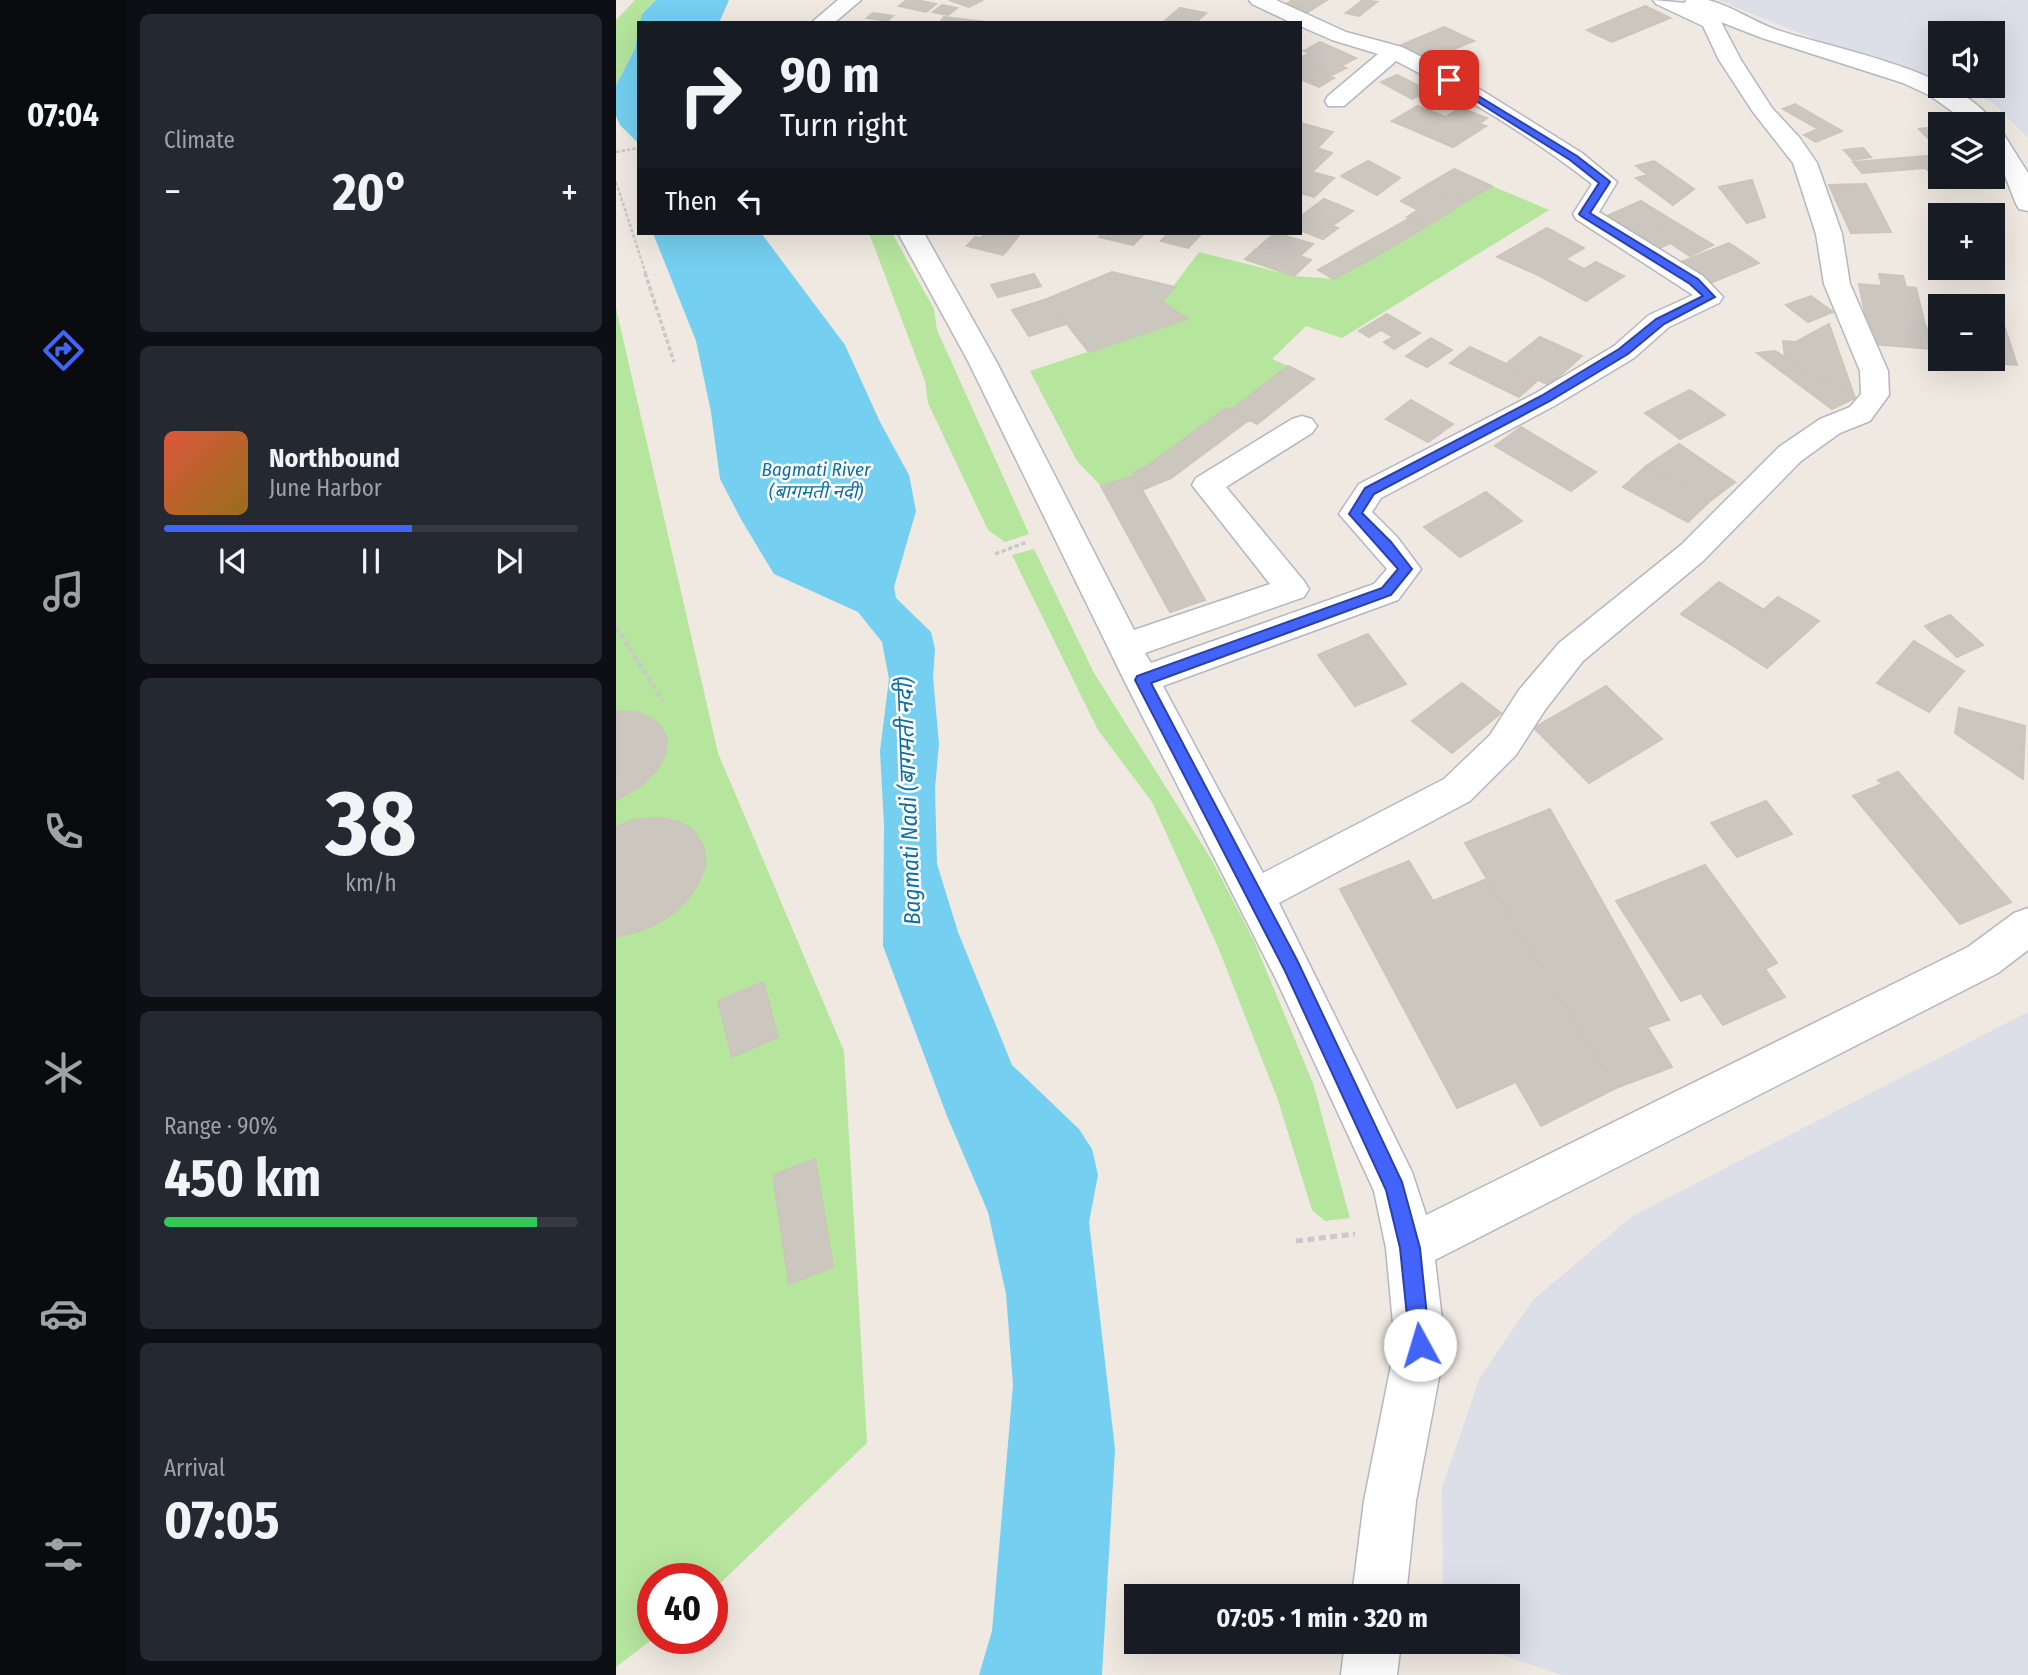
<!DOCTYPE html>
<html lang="en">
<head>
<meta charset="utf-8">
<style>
  :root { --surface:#171b24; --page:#242831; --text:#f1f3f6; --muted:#9ea1a6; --line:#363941; --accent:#4264fb }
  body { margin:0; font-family:"Fira Sans Condensed","Noto Sans Devanagari",sans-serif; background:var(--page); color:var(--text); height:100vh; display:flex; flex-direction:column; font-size:26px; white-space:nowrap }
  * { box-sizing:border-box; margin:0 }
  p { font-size:23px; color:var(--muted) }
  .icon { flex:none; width:38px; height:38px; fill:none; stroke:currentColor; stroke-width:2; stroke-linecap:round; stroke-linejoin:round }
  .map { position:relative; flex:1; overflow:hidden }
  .details { display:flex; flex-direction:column; gap:14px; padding:14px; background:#0d0f14; width:490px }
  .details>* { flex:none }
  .hud { position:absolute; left:21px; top:21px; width:665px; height:214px; border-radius:0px; box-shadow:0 7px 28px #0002; background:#171b24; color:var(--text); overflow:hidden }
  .fabs { position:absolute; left:1312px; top:21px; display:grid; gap:14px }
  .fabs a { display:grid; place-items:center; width:77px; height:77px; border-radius:0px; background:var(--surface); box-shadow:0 7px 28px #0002; font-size:35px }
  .speed { position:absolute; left:21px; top:1563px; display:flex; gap:14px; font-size:35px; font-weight:700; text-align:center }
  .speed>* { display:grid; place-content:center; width:91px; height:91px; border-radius:50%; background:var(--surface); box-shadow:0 7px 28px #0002; line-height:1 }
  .speed .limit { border:10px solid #d22; background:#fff; color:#111 }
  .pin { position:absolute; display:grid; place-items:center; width:60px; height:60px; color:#fff; margin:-30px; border-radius:14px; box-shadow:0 4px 10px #0006 }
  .me { position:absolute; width:77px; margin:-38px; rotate:354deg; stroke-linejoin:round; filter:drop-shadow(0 0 5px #0008) }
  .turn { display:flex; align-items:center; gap:24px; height:147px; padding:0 28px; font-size:32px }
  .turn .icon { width:91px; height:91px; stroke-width:2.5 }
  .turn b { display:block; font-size:49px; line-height:60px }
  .then { display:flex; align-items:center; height:66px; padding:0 28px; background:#0003; gap:14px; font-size:26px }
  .big { font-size:52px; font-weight:700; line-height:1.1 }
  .details .widget { flex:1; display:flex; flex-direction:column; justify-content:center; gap:10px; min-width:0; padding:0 24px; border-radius:10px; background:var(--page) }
  .details .dial { align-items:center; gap:0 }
  .dial b { font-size:91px; line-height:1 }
  .song { display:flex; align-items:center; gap:21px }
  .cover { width:84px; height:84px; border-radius:10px; background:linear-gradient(135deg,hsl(10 70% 55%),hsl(40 70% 35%)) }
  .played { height:7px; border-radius:4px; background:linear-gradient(90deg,var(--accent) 60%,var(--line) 60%) }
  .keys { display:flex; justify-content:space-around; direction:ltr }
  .heat { display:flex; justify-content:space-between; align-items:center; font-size:38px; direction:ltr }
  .charge { height:10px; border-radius:5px; background:linear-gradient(90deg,#34c759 90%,var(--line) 0) }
  .trip { position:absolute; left:508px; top:1584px; width:396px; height:70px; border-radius:0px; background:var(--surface); box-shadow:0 7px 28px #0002; font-weight:700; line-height:70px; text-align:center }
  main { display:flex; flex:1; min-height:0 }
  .menu { display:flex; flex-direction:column; width:126px; justify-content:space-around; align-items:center; background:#090b0e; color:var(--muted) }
  .menu .icon { width:49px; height:49px }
  .menu .current { color:var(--accent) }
  .menu b { font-size:32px; color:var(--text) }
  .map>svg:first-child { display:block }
  .airport { fill:#dcdee8 }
  .green { fill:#b6e59e }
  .water { fill:#75cff0 }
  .building { fill:#cbc7bf; stroke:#cbc5ba; stroke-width:2 }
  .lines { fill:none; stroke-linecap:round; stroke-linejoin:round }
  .minor-casing { stroke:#b4b7c1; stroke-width:3 }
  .path-far3 { stroke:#c9c9c9; stroke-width:2.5; stroke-dasharray:3.5 2; stroke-linecap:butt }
  .path-far2 { stroke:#c9c9c9; stroke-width:3.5; stroke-dasharray:4.5 2.5; stroke-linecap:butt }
  .path-far1 { stroke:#c9c9c9; stroke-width:4.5; stroke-dasharray:5 3.5; stroke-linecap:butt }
  .path { stroke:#c9c9c9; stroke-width:5; stroke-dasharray:7 4.5; stroke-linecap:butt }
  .minor { fill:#fff; fill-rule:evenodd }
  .route { fill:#4264fb; stroke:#2b41a3; stroke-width:2 }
  .labels { text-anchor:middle; stroke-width:5; stroke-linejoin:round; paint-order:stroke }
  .far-water-label { font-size:19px; font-style:italic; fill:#0d6fa3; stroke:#fff }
  .water-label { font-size:23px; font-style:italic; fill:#0d6fa3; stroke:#fff }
</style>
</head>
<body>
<main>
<nav class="menu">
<b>07:04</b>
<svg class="icon current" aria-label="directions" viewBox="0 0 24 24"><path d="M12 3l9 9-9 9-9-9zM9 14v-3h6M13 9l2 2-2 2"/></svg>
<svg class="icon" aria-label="music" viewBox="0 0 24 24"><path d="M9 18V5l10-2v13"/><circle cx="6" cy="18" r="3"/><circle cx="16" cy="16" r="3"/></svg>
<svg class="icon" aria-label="phone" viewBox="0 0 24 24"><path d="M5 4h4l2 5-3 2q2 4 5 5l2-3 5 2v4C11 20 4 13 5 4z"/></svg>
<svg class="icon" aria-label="climate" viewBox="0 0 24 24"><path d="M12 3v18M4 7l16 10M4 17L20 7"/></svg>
<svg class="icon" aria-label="car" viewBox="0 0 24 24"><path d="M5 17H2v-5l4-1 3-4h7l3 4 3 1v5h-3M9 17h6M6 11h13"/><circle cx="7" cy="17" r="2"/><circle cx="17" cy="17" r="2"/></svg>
<svg class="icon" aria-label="filters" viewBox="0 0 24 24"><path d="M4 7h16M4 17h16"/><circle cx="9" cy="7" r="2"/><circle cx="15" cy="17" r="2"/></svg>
</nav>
<section class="details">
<div class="widget"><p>Climate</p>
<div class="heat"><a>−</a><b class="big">20°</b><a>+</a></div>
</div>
<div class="widget">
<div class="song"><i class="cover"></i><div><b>Northbound</b><p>June Harbor</p></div></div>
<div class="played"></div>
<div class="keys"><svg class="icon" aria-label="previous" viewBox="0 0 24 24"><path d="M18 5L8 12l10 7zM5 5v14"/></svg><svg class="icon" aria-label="pause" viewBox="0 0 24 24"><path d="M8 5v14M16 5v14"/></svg><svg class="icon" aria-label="next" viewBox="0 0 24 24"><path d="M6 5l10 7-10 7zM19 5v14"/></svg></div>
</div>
<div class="widget dial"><b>38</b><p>km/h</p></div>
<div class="widget"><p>Range · 90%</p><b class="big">450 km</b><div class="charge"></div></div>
<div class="widget"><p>Arrival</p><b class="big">07:05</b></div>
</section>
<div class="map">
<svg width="1412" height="1675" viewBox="0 0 1412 1675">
  <rect width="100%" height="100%" fill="#efe9e1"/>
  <path class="airport" d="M1102,0H1412V138L1376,102L1341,86H1377V33H1325V80L1201,40Z
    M1412,1012V1675H946L847,1642H891V1596H827L826,1488L864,1377L917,1300L1015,1217Z"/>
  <path class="green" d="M19,0H40L26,14L19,49L0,85V20Z
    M876,186L933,210L726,338L690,326L656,359L672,366L615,410L610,408L533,465L517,473L518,476L485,486L461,461L414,371L570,319L546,301L583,252L678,276L718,279Z
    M253,233H276L318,309L321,330L413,534L389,542L372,530L312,403L309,381Z
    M0,308L102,753L228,1051L251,1443L96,1591V1578H37L38,1638L0,1667Z
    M418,549L478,673L597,862L638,941L697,1083L734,1218L709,1221L696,1210L662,1100L602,947L536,802L482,730L396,555Z"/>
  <path class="water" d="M40,0H113L103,23H24L26,14Z
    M23,27V144L4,125L0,116V85L19,49Z
    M37,233H145L229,345L264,422L293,475L300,511L278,587L280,598L315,632L319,649L317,677L323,744L319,788L321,864L342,932L396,1065L463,1129L476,1149L482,1175L473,1222L499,1449L486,1675H363L376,1631L397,1385L390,1294L372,1212L331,1116L267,946L268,825L264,751L273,679L266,642L242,612L158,574L126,521L104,479L95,412L80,341Z"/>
  <path class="building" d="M291,0H300L320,4L310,12L283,6Z
    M333,0H367L353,7Z
    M677,0H711L689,14L665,7Z
    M747,0L761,2L743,16L730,13Z
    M326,5L341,8L332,15L317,12Z
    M1029,6L1054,18L996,42L971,30Z
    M564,8L590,13L579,23H546Z
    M257,13L277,16L271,21L251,18Z
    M328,17L370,22L324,23Z
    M828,27L858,41L812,60L783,46Z
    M704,42L740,58L725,66L730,68L716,75L684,62V58L693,53L688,51Z
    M684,64L718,78L703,87L684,79Z
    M781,75L813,91L796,99L765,82Z
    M1179,104L1226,131L1200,142L1188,135L1202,129L1167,109Z
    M801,106L830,117L804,133L776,121Z
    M844,108L871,118L863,124L870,126L837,147L804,133Z
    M684,123L717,132L701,148L716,153L696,172L718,178L698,197L684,193Z
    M1319,127L1325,132V152L1303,129Z
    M1247,148L1255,157L1237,160L1228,150Z
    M1321,155L1325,159V177H1337L1318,178L1310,168L1246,173L1237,162Z
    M752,161L784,178L761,195L725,176Z
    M1038,161L1078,189L1057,205L1020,178L1032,175L1020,166Z
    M838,169L876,186L849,202L811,185Z
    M1136,180L1149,217L1131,223L1103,187Z
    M1250,184L1275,232L1235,233L1213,185Z
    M811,185L849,202L811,226L791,217L802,210L785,201Z
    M708,199L737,211L716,226L722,228L707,239L684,230V217Z
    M1025,201L1056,220L1021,236L991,216Z
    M794,218L811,226L762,255L744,246Z
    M1056,220L1097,245L1074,256L1054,243L1042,249L1021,236Z
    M931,228L968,248L922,275L881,257Z
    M370,233H405L387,255L351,246L359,237L365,238Z
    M487,233H529L517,245L483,237Z
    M553,233H586L572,248L545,241Z
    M659,233L697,244L684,256L695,260L678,276L629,259Z
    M1113,243L1143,263L1094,283L1065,262Z
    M744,246L762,255L718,279L702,270Z
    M949,259L968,269L980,262L1008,276L970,301L922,275Z
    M496,272L559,287L546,301L571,319L473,352L431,299Z
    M418,274L425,286L382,297L375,285Z
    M1263,274L1287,276L1290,287L1300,288L1315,349L1255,344L1243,284L1266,286Z
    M1195,296L1217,312L1192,322L1170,305Z
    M431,299L450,324L413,336L396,310Z
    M771,314L804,333L778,349L768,342L777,337L765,330L753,337L743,331Z
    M1213,324L1239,398L1169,357L1167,341L1180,342Z
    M1377,327L1389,328L1401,365L1326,359H1377Z
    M1309,328L1325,330V359L1317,358Z
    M924,337L966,356L933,385L890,364Z
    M815,338L836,350L811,367L790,356Z
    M854,347L890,364L922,380L903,397L834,363Z
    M1159,351L1169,357L1239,398L1216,409L1141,353Z
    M672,366L698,379L641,424L615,410Z
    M1074,390L1109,415L1064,439L1029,413Z
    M795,400L837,424L812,442L770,419Z
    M610,408L633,420L555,478L526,490L517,473L533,465Z
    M905,427L980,472L955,491L879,446Z
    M1063,444L1119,482L1094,501L1029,467Z
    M1029,467L1094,501L1072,522L1007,487Z
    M518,476L526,490L589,600L554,612L485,486Z
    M870,492L906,521L844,557L808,527Z
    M1103,582L1148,610L1111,642L1065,614Z
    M1162,597L1203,621L1151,668L1111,642Z
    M1334,615L1367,645L1341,657L1309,626Z
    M752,634L790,684L739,706L702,655Z
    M1298,641L1348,671L1313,712L1261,683Z
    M846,683L885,713L836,753L796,721Z
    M990,686L1046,739L973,783L918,728Z
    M1343,708L1409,726L1407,779L1339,733Z
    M1,711L20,712L35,718L46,727L51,740L49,755L40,771L26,785L0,800Z
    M1282,772L1395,902L1344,924L1237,796L1266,784L1262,780Z
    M1150,801L1176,834L1121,857L1095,823Z
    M934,809L1053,1020L1031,1027L1056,1067L1000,1088L849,843Z
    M41,818L62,821L77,830L87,845L90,863L83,882L70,901L51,918L27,930L0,937V827L17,820Z
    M793,861L817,901L871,879L1000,1088L925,1126L900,1082L841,1108L724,889Z
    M1089,865L1161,963L1149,969L1169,997L1107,1025L1085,993L1065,1001L1000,901Z
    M147,982L162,1037L116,1057L102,1001Z
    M199,1159L217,1267L173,1284L157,1175Z"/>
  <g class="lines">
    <g class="minor-casing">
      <path id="minor" d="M222,0H245L218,23H195Z
        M633,0H660L730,32L786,47L841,75L966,153L1001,182L983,212L1087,276L1107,297L1103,303L1053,327L1018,358L940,405L765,498L756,512L781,537L805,569L782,600L547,686L647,873L828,779L874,735L903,690L943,643L1065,545L1163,447L1204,419L1234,407L1245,394L1244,371L1208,284L1200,234L1177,163L1137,112L1103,60L1087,26L1040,4L1037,0L1069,3L1070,0C1077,0 1085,0 1092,0C1114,5 1138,22 1161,30C1222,50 1343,71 1379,124L1377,127V124H1354L1313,95L1287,83L1146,38L1105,22L1125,60L1156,108L1183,137L1201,163L1226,234L1234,284L1272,371L1273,395L1254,421L1224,433L1185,461L1087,561L967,661L929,710L900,755L854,801L663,903L796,1172L810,1215L1352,947L1398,913L1412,908V950L1382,973L819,1260L829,1345L800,1501L790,1596H736L748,1501L779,1345L770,1248L758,1191L660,979L508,680L352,361L282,233H308L380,361L518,630L654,584L576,485L580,478L676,419L686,416L696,419L701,426L696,433L610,487L688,581L693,589L688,597L529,653L535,663L758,584L771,569L723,514L743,484L920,393L998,346L1033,315L1077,295L960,219L957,214L976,184C916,137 848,96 780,61L728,106H712L709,101L712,96L762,54L716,40L684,26V23H676L636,4Z
        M1377,128L1385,130L1412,173V211L1403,209L1400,204L1386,168L1377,154Z
        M729,1642H785L781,1675H725Z"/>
    </g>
    <path class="path-far3" d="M0,152L23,148
      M0,182L30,274"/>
    <path class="path-far2" d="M29,273L58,362
      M379,554L411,542"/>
    <path class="path-far1" d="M0,627L47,701"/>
    <path class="path" d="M680,1241L739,1234"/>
    <use href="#minor" class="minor"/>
  </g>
  <path class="route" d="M833,78L961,156L992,180L994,182L974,213L1082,279L1099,297L1048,324L1012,354L934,401L758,494L746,513L775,542L796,569L775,595L535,683L681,960L786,1182L804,1248L814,1345L811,1352L804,1355L797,1352L794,1345L784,1248L770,1190L669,971L519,680L521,676L766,588L782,569L733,514L749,488L925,396L1003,349L1040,319L1087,296L1074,284L965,216L963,214L983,183L954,160L830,82L828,80Z"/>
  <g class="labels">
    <g class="far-water-label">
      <text x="200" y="476">Bagmati River<tspan x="200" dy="22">(बागमती नदी)</tspan></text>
    </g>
    <g class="water-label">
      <text transform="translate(292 801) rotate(-92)" y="8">Bagmati Nadi (बागमती नदी)</text>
    </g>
  </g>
</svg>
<div class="fabs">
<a><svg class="icon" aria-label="sound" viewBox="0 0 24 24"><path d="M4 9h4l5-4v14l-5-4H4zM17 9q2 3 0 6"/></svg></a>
<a><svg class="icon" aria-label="layers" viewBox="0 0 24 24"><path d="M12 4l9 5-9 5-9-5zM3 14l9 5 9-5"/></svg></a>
<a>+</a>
<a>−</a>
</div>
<div class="speed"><div class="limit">40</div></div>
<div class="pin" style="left:833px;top:80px;background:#d93025"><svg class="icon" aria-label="arrive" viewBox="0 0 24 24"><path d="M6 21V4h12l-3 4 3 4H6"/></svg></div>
<svg class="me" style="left:804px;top:1345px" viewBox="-20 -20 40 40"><circle r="19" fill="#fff"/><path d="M0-13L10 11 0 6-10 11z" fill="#4264fb"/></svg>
<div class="trip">07:05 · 1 min · 320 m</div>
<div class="hud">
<div class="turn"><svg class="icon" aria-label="right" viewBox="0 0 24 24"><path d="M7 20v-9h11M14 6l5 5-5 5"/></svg><div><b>90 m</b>Turn right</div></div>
<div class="then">Then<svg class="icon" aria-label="left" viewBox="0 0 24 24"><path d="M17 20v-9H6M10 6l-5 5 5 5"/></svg></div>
</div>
</div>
</main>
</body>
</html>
